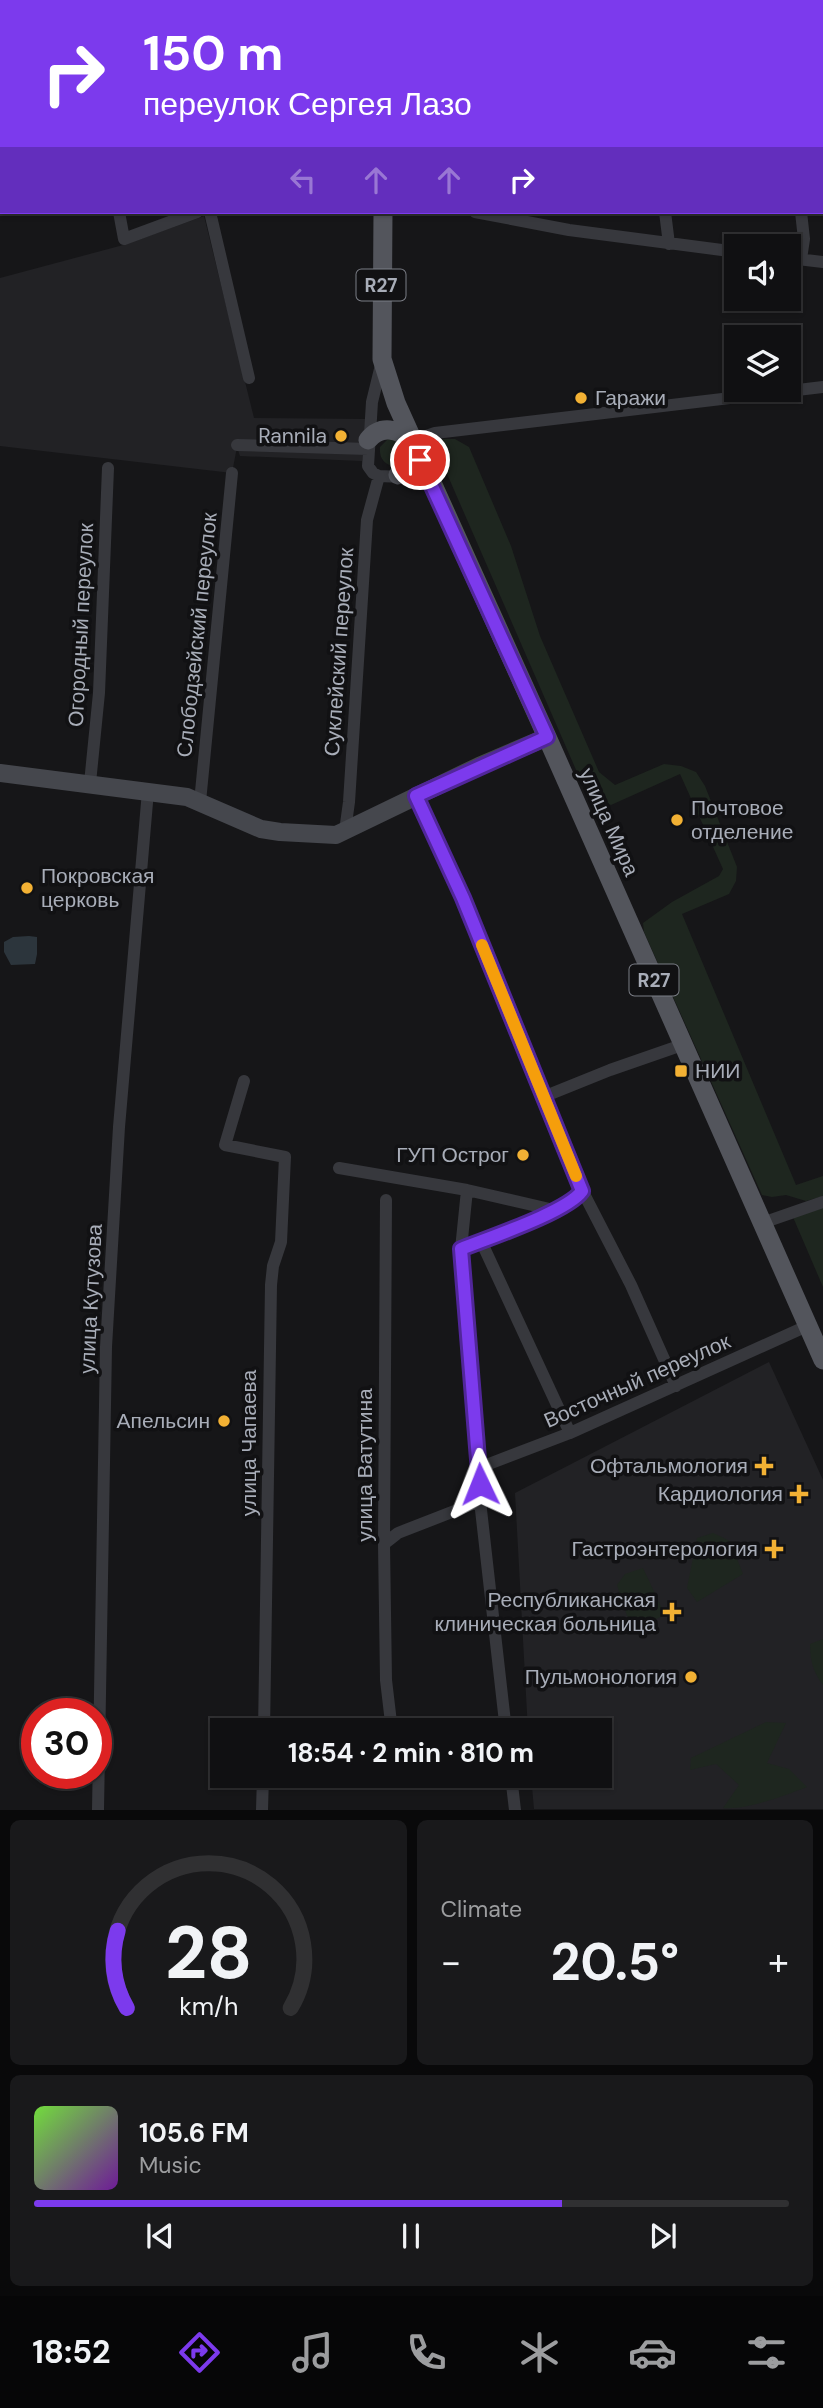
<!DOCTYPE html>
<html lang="en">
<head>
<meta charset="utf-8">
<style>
  :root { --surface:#101012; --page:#19191b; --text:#f1f3f6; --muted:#9c9d9f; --line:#303032; --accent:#7c3aed }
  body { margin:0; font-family:"DM Sans",sans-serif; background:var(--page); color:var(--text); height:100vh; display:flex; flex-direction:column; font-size:26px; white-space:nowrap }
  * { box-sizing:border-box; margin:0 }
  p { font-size:23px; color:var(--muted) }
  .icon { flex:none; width:38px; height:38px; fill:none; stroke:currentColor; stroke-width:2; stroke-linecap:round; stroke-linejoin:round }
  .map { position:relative; height:1810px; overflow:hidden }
  .details { display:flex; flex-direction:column; gap:10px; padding:10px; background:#09090a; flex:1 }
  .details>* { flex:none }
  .banner { position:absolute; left:0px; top:0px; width:824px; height:214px; box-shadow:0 2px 5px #0004,0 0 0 2px var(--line); background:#7c3aed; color:#fff; overflow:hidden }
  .controls { position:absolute; left:724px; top:234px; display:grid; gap:14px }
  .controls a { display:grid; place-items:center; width:77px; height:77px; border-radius:0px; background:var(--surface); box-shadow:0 2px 5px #0004,0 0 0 2px var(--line); font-size:35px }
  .speed { position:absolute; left:21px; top:1698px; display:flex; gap:14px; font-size:35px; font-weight:700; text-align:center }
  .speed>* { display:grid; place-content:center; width:91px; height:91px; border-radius:50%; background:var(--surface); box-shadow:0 2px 5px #0004,0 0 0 2px var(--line); line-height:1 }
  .speed .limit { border:10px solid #d22; background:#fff; color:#111 }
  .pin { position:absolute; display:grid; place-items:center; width:60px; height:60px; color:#fff; margin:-30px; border:4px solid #fff; border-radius:50%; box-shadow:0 2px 7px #0007 }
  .me { position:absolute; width:77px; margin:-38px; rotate:358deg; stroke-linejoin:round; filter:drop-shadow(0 0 5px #0008) }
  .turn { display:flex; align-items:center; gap:24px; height:147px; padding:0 28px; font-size:32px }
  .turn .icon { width:91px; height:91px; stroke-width:2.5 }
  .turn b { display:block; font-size:49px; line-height:60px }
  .lanes { display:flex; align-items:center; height:66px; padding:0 28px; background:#0003; justify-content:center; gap:35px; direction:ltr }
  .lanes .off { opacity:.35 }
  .big { font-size:52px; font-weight:700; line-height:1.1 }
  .details .tile { flex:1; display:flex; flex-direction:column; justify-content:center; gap:10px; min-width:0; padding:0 24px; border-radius:10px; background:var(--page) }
  .details .dial { align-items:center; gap:0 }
  .dial svg { height:182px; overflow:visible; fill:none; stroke:var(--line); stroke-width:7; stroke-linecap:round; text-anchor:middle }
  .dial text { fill:var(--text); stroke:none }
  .song { display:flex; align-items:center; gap:21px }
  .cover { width:84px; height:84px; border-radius:10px; background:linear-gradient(135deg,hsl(100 70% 55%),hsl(280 70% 35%)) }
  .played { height:7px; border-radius:4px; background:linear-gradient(90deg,var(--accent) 70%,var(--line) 70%) }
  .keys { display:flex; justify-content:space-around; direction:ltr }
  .heat { display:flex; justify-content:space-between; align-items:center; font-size:38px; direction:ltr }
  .details .tiles { flex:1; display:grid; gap:10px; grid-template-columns:1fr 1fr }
  .tile:last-child { grid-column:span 2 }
  .trip { position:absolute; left:210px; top:1718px; width:402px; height:70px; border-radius:0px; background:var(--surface); box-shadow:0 2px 5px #0004,0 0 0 2px var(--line); font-weight:700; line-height:70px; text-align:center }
  .dock { display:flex; height:112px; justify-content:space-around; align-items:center; background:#060607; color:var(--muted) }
  .dock .icon { width:49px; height:49px }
  .dock .selected { color:var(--accent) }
  .dock b { font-size:32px; color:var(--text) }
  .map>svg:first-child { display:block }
  .built { fill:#222225 }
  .green { fill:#1e261f }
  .water { fill:#2c353c }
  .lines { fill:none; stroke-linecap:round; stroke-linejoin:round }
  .street { stroke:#37383d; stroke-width:12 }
  .secondary { stroke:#45474d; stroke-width:18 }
  .primary { stroke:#53555c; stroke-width:19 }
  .route-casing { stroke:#51269a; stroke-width:18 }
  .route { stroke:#7c3aed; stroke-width:12 }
  .slow { stroke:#f59e0b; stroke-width:12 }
  .poi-dot { fill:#f2b134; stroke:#111113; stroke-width:2.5 }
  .labels { text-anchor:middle; stroke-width:7; stroke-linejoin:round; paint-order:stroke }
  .shield { fill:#111113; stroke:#7b7e86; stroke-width:2 }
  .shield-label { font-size:19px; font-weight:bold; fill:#a8adb8 }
  .poi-label { font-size:21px; fill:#a8adb8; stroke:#111113; text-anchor:end }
  .street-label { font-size:21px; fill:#a8adb8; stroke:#111113 }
</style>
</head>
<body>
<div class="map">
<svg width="823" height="1810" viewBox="0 0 823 1810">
  <rect width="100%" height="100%" fill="#161618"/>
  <path class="built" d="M204,216L254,418L366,419L362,461L240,456L237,447L232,473L0,446V278L127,244Z
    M769,1362L823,1480V1809H534L531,1776H600V1731H528L515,1493Z"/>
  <path class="green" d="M390,437L410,448L395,466C384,465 379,458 380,447Z
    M441,439H455L469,447L511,546L540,636L599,772L615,785L664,764L681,766L696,772L705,786L737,867L736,881L729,894L682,914L796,1185L823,1176V1196L806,1201L786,1195L772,1197L762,1195L644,932L643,923L672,902L719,876L723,869L680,774L611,805L587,795L441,460L436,446Z
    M823,1207V1287L793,1217Z
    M713,1533L730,1541L743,1574L697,1602L687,1588L697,1538Z
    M643,1568L665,1615L640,1626L627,1616L617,1585L625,1574Z
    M823,1639V1685C813,1672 810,1660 810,1644Z
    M766,1722L786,1723L767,1763L789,1769L807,1787C783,1796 748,1810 723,1808L739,1785L716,1764L690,1770L691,1758Z"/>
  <path class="water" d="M29,936L37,937V954L35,964L11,965L4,952V942L13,937Z"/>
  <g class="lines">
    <path class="street" d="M141,0V2
      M643,0V2
      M752,0V2
      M668,2L674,0
      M119,212L124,239L197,212
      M210,212L249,378
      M475,212L569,230L737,252
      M665,212L669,244
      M789,258L823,262
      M801,259L804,239L801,212
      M382,361L372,402L368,466L373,473L379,476L428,478
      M412,441L435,433L823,387
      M237,445L368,449
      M90,783L99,693L108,468
      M416,796L463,898L582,1190L631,1285L676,1386
      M200,802L232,473
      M345,831L349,802L367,520L379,476
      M244,1081L225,1145L285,1157L281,1242L273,1266L271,1285L264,1731
      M543,1097L610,1070L682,1045
      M339,1168L467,1190L554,1210
      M467,1190L461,1249L481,1467L480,1501L506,1731
      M386,1200L384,1544L386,1680L392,1731
      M762,1223L823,1202
      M481,1241L570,1433
      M461,1249C487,1238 568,1211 582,1190
      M481,1467L570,1433L807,1326
      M384,1544L398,1533L480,1501
      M511,1776L515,1810
      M98,1810L106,1347L119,1127L148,791
      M262,1810L263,1776"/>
    <path class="secondary" d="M0,773L187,797L261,829L280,832L336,835L479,766L547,737"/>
    <path class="primary" d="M387,2V0
      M383,212L382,359L396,403L547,737L823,1360
      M368,440C381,424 398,429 412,441C413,456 409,466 398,475"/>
  </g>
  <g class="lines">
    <g class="route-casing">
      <path id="route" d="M420,460L547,737L416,796L463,898L582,1191C567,1212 488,1238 461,1249L480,1484"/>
    </g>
    <use href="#route" class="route"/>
    <path class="slow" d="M482,945L576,1176"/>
  </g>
  <g class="poi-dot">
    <circle cx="581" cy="398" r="7"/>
    <circle cx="341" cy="436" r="7"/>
    <circle cx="677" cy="820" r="7"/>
    <circle cx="27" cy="888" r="7"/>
    <rect x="674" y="1064" width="14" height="14" rx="3.5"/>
    <circle cx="523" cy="1155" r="7"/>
    <circle cx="224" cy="1421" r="7"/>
    <path d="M760.5 1455.5h7v7h7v7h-7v7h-7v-7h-7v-7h7z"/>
    <path d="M795.5 1483.5h7v7h7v7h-7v7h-7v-7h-7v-7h7z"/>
    <path d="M770.5 1538.5h7v7h7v7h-7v7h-7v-7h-7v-7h7z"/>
    <path d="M668.5 1601.5h7v7h7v7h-7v7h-7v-7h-7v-7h7z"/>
    <circle cx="691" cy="1677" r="7"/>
  </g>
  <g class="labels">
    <g class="shield">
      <rect x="356.5" y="269.5" width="49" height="31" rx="5"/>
      <rect x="629.5" y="964.5" width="49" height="31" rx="5"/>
    </g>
    <g class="shield-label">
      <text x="381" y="292">R27</text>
      <text x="654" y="987">R27</text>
    </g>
    <g class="poi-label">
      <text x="595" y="405" text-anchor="start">Гаражи</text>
      <text x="327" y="443">Rannila</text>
      <text x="691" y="815" text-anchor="start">Почтовое<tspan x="691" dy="24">отделение</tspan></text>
      <text x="41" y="883" text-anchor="start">Покровская<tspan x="41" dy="24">церковь</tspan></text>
      <text x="695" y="1078" text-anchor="start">НИИ</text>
      <text x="509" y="1162">ГУП Острог</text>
      <text x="210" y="1428">Апельсин</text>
      <text x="748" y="1473">Офтальмология</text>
      <text x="783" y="1501">Кардиология</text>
      <text x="758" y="1556">Гастроэнтерология</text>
      <text x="656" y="1607">Республиканская<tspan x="656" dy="24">клиническая больница</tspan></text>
      <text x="677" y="1684">Пульмонология</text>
    </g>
    <g class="street-label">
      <text transform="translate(81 625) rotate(-87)" y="7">Огородный переулок</text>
      <text transform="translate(197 635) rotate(-84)" y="7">Слободзейский переулок</text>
      <text transform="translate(339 652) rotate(-86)" y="7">Суклейский переулок</text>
      <text transform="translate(609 822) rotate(66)" y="7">улица Мира</text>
      <text transform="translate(91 1299) rotate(-87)" y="7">улица Кутузова</text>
      <text transform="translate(637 1381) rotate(-24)" y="7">Восточный переулок</text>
      <text transform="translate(249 1443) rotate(-90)" y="7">улица Чапаева</text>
      <text transform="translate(365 1465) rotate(-90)" y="7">улица Ватутина</text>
    </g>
  </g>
</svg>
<div class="controls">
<a><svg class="icon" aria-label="sound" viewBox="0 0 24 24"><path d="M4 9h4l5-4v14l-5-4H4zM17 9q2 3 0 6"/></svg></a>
<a><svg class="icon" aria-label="layers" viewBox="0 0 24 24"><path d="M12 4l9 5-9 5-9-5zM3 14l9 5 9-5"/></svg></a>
</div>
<div class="speed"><div class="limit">30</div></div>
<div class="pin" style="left:420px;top:460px;background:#d93025"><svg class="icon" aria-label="arrive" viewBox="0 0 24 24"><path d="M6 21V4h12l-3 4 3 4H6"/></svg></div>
<svg class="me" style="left:480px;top:1484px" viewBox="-20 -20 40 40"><path d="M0-17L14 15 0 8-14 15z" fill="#7c3aed" stroke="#fff" stroke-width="4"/></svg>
<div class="trip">18:54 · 2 min · 810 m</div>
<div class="banner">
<div class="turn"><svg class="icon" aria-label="right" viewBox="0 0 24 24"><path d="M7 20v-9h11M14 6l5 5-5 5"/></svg><div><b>150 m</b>переулок Сергея Лазо</div></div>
<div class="lanes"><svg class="icon off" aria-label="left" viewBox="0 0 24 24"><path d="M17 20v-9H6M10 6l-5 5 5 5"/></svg><svg class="icon off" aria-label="ahead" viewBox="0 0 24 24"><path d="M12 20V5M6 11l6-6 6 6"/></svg><svg class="icon off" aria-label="ahead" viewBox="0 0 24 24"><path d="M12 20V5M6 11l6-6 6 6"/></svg><svg class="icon" aria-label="right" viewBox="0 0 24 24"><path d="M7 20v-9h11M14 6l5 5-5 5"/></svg></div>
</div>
</div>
<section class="details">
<div class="tiles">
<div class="tile dial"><svg viewBox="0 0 100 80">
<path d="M14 69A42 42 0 1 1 86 69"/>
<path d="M14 69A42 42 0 0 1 10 35" stroke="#7c3aed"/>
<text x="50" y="56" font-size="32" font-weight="700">28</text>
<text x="50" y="72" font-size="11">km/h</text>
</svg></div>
<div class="tile"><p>Climate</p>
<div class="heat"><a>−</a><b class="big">20.5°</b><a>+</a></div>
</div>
<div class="tile">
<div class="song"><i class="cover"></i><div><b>105.6 FM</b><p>Music</p></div></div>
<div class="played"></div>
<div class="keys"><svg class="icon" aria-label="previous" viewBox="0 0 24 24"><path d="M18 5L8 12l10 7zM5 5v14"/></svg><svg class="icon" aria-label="pause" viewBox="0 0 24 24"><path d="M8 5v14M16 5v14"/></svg><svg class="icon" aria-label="next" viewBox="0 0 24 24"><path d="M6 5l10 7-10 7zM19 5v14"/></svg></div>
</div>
</div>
</section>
<nav class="dock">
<b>18:52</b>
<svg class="icon selected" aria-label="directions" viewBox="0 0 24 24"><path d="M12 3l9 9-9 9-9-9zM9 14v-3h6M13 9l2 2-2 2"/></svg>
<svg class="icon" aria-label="music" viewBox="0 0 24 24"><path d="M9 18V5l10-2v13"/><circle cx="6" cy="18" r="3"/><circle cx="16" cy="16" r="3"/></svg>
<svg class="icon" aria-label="phone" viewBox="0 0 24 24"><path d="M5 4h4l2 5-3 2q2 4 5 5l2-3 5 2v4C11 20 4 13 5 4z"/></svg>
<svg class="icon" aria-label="climate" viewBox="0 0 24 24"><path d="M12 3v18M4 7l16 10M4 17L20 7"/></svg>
<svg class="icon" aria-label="car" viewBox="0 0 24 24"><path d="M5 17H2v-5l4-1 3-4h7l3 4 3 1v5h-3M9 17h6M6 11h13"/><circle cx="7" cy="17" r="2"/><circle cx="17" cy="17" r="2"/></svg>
<svg class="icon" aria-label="filters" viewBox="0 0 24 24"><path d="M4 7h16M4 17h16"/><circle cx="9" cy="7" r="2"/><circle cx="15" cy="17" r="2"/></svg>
</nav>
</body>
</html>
